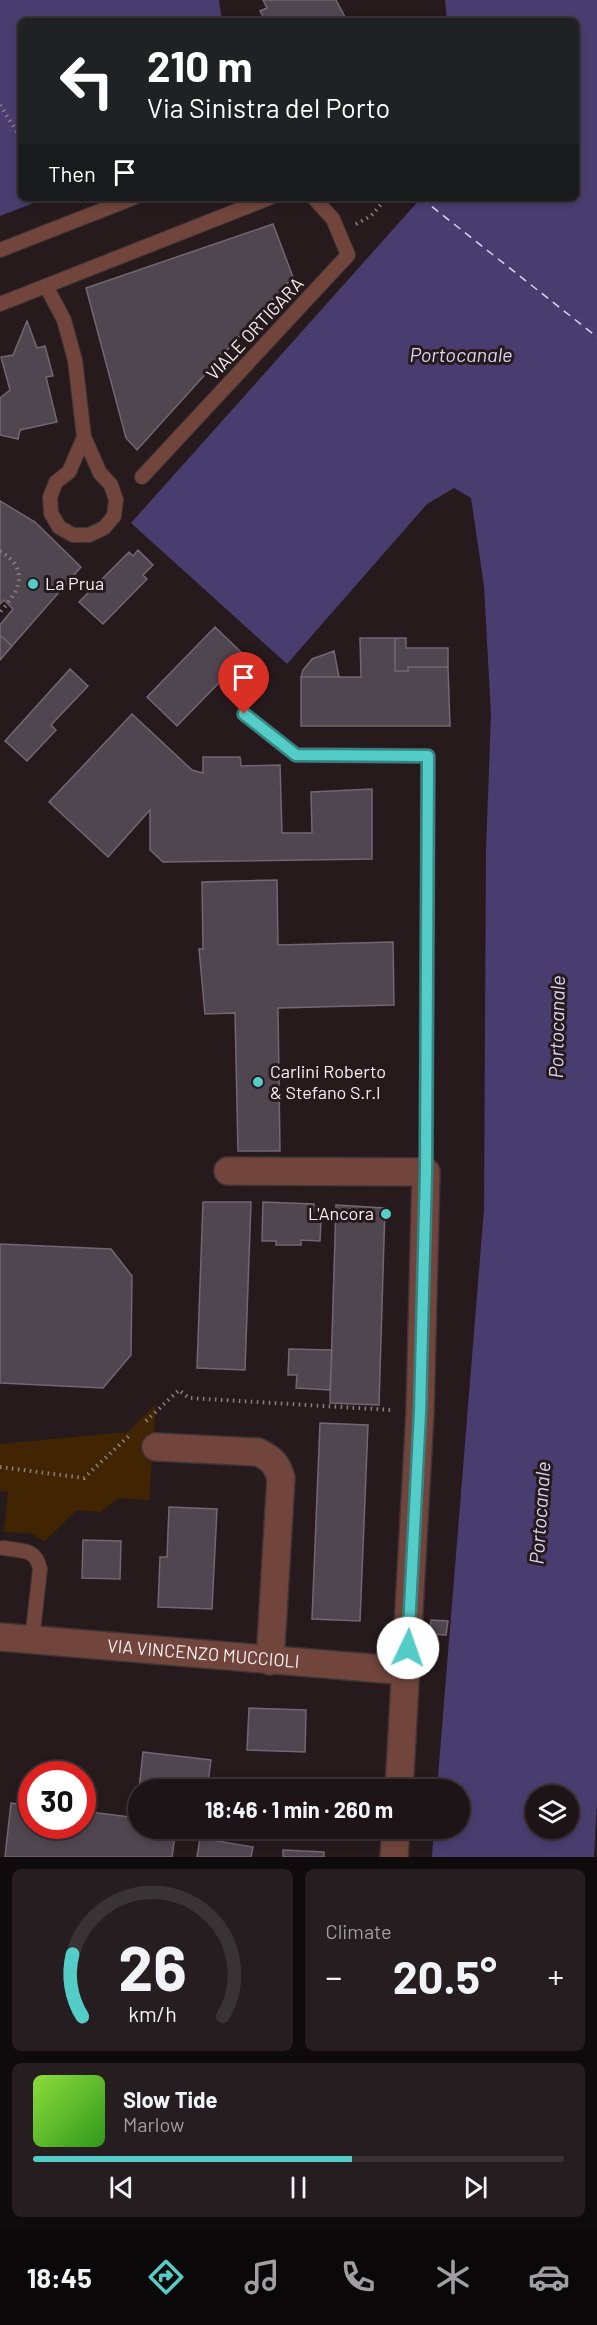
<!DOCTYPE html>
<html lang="en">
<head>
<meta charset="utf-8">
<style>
  :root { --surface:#1c1416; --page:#251d1f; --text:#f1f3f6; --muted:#a09ea1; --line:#3a3335; --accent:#54cdc8 }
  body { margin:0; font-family:Barlow,sans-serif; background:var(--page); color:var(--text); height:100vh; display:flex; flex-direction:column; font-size:22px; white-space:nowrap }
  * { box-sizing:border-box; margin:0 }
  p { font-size:20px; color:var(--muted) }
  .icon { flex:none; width:33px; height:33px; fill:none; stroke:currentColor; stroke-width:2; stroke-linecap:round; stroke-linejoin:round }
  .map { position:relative; height:1857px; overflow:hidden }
  .side { display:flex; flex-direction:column; gap:12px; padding:12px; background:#0f0b0c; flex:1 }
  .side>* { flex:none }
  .top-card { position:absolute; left:18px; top:18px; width:561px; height:183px; border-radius:9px; box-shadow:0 3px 9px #0003,0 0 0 2px var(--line); background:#202124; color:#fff; overflow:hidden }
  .buttons { position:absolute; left:525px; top:1785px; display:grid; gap:12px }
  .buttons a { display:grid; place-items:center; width:54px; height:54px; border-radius:50%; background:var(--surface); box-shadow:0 3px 9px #0003,0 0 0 2px var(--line); font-size:30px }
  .speed { position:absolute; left:18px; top:1761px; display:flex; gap:12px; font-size:30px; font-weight:700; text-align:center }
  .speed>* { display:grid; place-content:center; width:78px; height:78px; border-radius:50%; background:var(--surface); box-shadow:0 3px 9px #0003,0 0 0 2px var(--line); line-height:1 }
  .speed .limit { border:9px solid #d22; background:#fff; color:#111 }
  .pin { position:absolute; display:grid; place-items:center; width:51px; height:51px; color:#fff; margin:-62px -26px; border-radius:50% 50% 50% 0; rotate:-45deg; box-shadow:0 0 6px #0007 }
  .pin .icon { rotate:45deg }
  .me { position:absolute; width:66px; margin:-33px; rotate:3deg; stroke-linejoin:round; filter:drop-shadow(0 0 4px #0008) }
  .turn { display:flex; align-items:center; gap:21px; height:126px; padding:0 30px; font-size:27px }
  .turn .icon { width:78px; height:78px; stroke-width:2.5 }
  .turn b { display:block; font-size:42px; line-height:51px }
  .then { display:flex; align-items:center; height:57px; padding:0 30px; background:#0003; gap:12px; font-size:22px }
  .big { font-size:45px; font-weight:700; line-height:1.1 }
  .side .widget { flex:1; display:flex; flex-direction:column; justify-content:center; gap:9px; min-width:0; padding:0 21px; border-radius:9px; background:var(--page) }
  .side .dial { align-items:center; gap:0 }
  .dial svg { height:156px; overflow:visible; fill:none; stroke:var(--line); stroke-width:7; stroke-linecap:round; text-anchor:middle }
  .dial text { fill:var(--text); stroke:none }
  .song { display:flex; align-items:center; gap:18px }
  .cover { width:72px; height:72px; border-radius:9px; background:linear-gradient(135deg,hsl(90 70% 55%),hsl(110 70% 35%)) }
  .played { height:6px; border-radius:3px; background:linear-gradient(90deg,var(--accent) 60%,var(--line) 60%) }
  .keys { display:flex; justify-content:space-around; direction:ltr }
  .heat { display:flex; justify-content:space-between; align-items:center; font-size:33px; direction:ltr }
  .side .tiles { flex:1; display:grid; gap:12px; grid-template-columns:1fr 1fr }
  .widget:last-child { grid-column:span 2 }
  .trip { position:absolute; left:128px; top:1779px; width:342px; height:60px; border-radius:30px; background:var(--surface); box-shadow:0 3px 9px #0003,0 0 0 2px var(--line); font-weight:700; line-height:60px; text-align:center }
  .menu { display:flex; height:96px; justify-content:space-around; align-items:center; background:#0b0809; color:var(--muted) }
  .menu .icon { width:42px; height:42px }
  .menu .selected { color:var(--accent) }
  .menu b { font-size:27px; color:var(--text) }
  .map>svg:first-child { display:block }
  .green { fill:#412502 }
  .water { fill:#483d6e; fill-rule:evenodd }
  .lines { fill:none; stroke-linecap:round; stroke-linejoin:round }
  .ferry { stroke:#d9d5f5; stroke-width:1.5; stroke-dasharray:8 6; stroke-linecap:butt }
  .building { fill:#504650; stroke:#726772; stroke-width:1.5 }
  .lane-casing { stroke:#3f3437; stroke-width:16 }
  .street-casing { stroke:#3f3437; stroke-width:30 }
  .path { stroke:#8a8083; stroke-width:4; stroke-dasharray:1.5 4.5; stroke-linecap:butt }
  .lane { stroke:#71453b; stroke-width:14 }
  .street { stroke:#71453b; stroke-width:27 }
  .route-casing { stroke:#378582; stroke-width:15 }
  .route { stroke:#54cdc8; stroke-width:10 }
  .poi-dot { fill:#54cdc8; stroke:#261a1d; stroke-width:2 }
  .labels { text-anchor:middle; stroke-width:6; stroke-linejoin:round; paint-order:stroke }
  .street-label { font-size:18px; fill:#f8eff2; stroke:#261a1d }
  .poi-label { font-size:18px; fill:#f8eff2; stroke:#261a1d; text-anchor:start }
  .water-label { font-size:20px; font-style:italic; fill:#d9d5f5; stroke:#261a1d }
</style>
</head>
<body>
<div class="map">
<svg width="597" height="1857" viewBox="0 0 597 1857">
  <rect width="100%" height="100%" fill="#261a1d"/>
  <path class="green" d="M156,1404L149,1500L118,1498L101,1512L77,1510L45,1541L30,1533L4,1532L8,1492L0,1491V1444L128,1432Z"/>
  <path class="water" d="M0,0H219L222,21H21V198H47L0,216Z
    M445,0H597V1802L594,1857H432L434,1829L459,1828V1790L437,1789L484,1209L486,850L491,715L484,586L471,498L454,488L427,504L287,664L131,523L421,198H576V21H447ZM536,1796H568V1828H536Z"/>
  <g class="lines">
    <path class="ferry" d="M421,198L597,337"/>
  </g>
  <path class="building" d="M263,0H336L347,21H265L260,11L267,8Z
    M273,224L293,277L137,450L126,438L86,288Z
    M27,321L37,348L45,346L53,376L46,377L57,422L20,430L18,439L0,435V398L10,390L1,357L13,355Z
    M0,501L35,522L81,567L12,646L0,635V625L13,609L4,600L0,604Z
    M138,550L153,565L143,575L147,579L103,624L79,602L129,552L133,556Z
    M215,627L245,656L177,726L147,697Z
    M0,635L12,646L0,660Z
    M360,638H395V671H408V667H448L450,726H301V677H361Z
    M395,638H406V648H448V667H408V671H395Z
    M334,651L339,677H301L303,670L312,659Z
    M70,669L88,686L51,725L56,730L27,761L5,741Z
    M132,714L192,770L203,773V757H240L241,766L280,765L282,833H312L311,792L372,789V859L163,862L150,850V810L108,857L49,802Z
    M277,880L278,945L393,942L394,1005L278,1008L280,1151H238L235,1013L205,1014L199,949H203L202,882Z
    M203,1202H251L245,1370L197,1368Z
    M263,1202L314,1204L313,1221H321L320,1241L301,1240V1245H276V1241H262Z
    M336,1205L385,1208L379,1405L330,1403Z
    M0,1244L111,1249L132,1276L131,1355L103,1388L0,1383Z
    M289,1349L332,1350L330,1390L296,1388L297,1375H288Z
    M320,1423L368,1425L360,1621L312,1619Z
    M169,1507L217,1509L212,1609L158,1607L160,1557H167Z
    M83,1540L121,1541L120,1579L82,1578Z
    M431,1620L448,1621L446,1635L429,1634Z
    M249,1708L306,1710L305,1752L247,1750Z
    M143,1752L211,1760L207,1790H139Z
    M11,1803L32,1806V1826H82V1811L138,1818V1828H176L172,1857H5Z
    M200,1838L253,1847L251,1857H197Z
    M283,1850L324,1852V1857H283Z"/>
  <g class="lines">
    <g class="lane-casing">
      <path id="lane" d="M0,250L133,198
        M46,286L64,320L75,360L84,437L100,473L111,485L116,500L114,516L104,528L89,535H73L59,527L51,513L50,497L56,482L69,472L84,437
        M0,304L269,198
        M142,477L348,255L333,219L314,198
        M244,714L296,755L428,756L426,1172
        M3,1548C21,1551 36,1548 40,1569L32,1640"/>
    </g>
    <g class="street-casing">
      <g id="street">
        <path d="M228,1171L426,1172L420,1412L399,1790"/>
        <path d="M156,1447L258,1452C272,1459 277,1464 281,1478L270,1661"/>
        <path id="s1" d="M0,1637L407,1671"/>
        <path d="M394,1857L396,1828"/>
      </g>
    </g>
    <path class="path" d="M0,105L21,138
      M356,224L371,216L387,198
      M0,551C30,569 20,591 0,612
      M146,1421L179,1390L189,1398L392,1410
      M0,1467L84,1478L131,1434"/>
    <use href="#lane" class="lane"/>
    <use href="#street" class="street"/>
  </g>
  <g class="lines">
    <g class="route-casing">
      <path id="route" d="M244,714L296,755L428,756L426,1172L420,1412L408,1648"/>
    </g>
    <use href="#route" class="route"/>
  </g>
  <g class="poi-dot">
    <circle cx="33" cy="584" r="6"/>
    <circle cx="258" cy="1082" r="6"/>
    <circle cx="386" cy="1214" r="6"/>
  </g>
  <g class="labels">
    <g class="street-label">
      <text transform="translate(255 329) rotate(-47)" y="6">VIALE ORTIGARA</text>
      <text dy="6" stroke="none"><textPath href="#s1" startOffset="204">VIA VINCENZO MUCCIOLI</textPath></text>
    </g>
    <g class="poi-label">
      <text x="45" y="590">La Prua</text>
      <text x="270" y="1078">Carlini Roberto<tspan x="270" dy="21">&amp; Stefano S.r.l</tspan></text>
      <text x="374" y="1220" text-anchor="end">L'Ancora</text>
    </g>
    <g class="water-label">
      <text x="461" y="362">Portocanale</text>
      <text transform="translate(557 1027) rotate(-89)" y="7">Portocanale</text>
      <text transform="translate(540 1513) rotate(-86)" y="7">Portocanale</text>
    </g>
  </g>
</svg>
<div class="buttons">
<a><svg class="icon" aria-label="layers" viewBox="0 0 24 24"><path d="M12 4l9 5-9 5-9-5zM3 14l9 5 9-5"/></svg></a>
</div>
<div class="speed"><div class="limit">30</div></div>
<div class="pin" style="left:244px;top:714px;background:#d93025"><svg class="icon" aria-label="arrive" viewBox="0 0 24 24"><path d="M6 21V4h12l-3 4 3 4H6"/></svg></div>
<svg class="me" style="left:408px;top:1648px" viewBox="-20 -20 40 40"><circle r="19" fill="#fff"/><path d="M0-13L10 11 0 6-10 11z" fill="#54cdc8"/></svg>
<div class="trip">18:46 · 1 min · 260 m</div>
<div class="top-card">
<div class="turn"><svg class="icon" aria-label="left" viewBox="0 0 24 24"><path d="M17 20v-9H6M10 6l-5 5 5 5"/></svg><div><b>210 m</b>Via Sinistra del Porto</div></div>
<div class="then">Then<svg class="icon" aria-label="arrive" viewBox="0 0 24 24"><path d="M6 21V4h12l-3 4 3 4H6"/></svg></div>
</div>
</div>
<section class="side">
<div class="tiles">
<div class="widget dial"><svg viewBox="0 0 100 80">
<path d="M14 69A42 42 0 1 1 86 69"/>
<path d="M14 69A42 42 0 0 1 9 37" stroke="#54cdc8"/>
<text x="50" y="56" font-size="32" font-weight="700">26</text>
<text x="50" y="72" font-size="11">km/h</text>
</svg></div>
<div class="widget"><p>Climate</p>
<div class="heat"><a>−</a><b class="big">20.5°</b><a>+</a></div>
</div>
<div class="widget">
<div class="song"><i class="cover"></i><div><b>Slow Tide</b><p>Marlow</p></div></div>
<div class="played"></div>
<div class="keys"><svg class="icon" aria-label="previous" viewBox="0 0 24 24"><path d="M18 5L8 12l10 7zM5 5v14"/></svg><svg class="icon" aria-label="pause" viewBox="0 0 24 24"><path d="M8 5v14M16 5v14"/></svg><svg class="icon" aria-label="next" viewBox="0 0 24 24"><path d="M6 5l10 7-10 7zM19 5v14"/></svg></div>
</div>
</div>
</section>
<nav class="menu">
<b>18:45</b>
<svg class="icon selected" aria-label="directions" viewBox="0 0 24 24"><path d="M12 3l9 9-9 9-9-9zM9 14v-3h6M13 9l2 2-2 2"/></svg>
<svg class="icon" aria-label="music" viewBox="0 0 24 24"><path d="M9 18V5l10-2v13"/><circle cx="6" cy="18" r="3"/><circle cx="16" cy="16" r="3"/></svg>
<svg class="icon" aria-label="phone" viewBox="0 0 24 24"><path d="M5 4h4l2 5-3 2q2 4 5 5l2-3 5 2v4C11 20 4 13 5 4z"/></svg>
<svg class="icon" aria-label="climate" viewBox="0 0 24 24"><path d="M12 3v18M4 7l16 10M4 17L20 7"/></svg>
<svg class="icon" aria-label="car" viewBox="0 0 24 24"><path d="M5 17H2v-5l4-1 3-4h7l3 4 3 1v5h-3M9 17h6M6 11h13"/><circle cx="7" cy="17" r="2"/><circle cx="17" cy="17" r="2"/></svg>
</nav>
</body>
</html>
